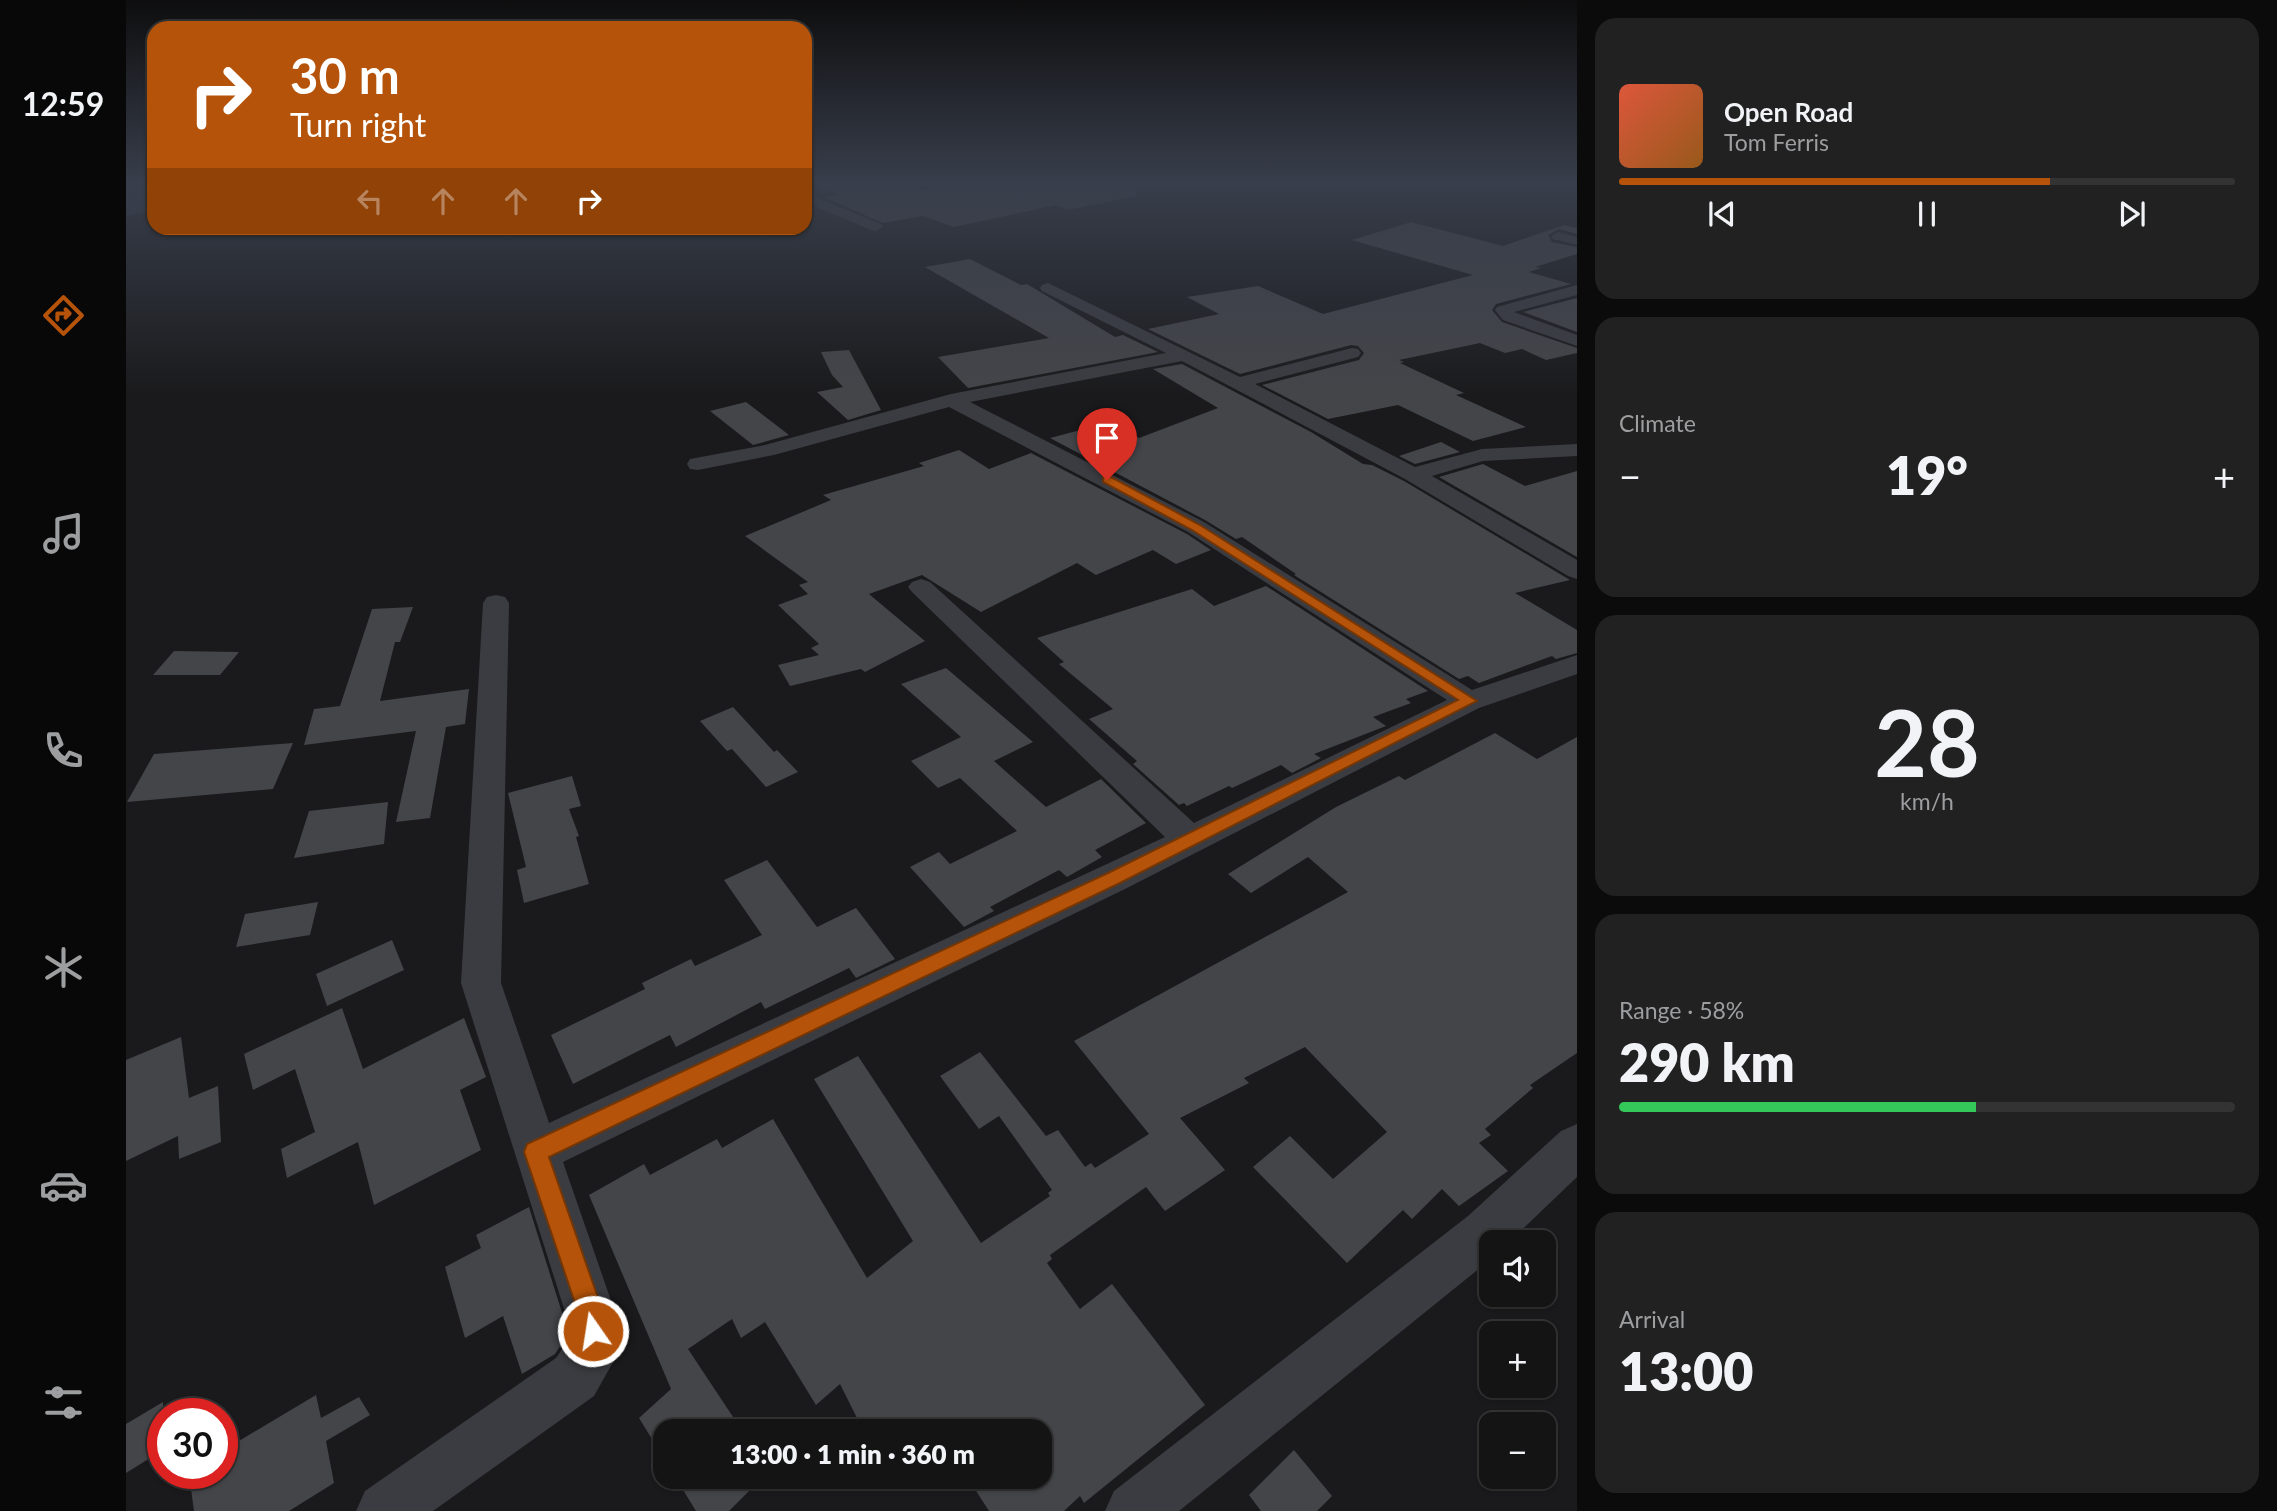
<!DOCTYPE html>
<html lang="en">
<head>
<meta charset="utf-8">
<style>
  :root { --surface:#141415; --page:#212122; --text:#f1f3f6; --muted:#9d9ea0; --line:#333334; --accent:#b45309 }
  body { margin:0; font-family:Lato,sans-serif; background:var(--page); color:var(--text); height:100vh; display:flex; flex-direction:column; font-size:26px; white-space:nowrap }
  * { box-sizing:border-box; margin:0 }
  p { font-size:23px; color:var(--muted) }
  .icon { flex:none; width:38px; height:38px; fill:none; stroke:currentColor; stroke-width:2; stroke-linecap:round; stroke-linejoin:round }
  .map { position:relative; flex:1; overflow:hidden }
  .sheet { display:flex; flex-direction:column; gap:18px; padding:18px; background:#0b0b0c; width:700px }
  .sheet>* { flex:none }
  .guide { position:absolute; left:21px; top:21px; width:665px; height:214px; border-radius:21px; box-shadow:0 2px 5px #0004,0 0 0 2px var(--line); background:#b45309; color:#fff; overflow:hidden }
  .tools { position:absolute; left:1353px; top:1230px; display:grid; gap:14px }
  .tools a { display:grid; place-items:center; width:77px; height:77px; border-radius:14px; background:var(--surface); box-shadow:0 2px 5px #0004,0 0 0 2px var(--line); font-size:35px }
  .speed { position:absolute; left:21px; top:1398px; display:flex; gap:14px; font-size:35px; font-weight:700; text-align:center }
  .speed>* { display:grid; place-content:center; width:91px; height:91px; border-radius:50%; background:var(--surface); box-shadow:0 2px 5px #0004,0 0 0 2px var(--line); line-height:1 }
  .speed .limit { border:10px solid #d22; background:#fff; color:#111 }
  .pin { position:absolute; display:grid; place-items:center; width:60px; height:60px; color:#fff; margin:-72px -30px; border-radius:50% 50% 50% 0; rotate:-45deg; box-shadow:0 0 7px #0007 }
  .pin .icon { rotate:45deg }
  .me { position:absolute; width:77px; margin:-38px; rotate:347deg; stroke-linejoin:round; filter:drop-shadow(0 0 5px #0008) }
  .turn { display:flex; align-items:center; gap:24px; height:147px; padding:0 28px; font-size:32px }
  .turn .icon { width:91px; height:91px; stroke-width:2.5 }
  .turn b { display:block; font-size:49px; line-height:60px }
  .lanes { display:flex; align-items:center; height:66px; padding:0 28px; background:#0003; justify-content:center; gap:35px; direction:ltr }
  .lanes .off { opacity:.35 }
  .big { font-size:52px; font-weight:800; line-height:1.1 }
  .sheet .card { flex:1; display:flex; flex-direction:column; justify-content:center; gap:10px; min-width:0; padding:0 24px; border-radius:21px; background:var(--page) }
  .sheet .dial { align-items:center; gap:0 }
  .dial b { font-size:91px; line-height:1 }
  .song { display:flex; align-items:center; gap:21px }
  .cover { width:84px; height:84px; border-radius:10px; background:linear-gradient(135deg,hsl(10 70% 55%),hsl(30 70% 35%)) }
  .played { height:7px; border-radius:4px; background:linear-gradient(90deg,var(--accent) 70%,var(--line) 70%) }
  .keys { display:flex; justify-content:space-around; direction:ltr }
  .heat { display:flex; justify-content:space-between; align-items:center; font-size:38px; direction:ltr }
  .charge { height:10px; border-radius:5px; background:linear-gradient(90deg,#34c759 58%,var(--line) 0) }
  .trip { position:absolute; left:527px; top:1419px; width:399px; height:70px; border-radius:21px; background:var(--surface); box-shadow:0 2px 5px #0004,0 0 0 2px var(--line); font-weight:800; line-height:70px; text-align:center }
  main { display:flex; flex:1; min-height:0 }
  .tabs { display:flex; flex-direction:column; width:126px; justify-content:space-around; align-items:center; background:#080808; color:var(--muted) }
  .tabs .icon { width:49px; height:49px }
  .tabs .selected { color:var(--accent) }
  .tabs b { font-size:32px; color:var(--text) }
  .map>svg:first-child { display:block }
  .water { fill:#2f3940 }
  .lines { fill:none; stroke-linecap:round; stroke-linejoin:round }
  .stream { stroke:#2f3940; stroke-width:4.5 }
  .building { fill:#444549 }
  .street { fill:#3b3c41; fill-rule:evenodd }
  .route { fill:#b45309; stroke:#753606; stroke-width:2 }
</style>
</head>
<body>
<main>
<nav class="tabs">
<b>12:59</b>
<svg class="icon selected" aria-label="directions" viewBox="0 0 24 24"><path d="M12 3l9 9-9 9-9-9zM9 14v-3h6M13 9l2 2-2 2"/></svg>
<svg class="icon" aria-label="music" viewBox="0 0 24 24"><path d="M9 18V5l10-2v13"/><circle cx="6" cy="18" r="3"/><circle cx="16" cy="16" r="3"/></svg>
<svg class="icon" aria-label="phone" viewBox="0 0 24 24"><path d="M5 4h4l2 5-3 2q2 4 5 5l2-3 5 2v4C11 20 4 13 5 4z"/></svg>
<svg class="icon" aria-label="climate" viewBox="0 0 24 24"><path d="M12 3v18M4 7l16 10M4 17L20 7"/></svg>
<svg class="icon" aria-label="car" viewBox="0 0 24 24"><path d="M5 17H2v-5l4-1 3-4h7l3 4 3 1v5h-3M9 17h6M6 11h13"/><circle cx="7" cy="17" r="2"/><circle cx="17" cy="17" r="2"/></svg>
<svg class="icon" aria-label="filters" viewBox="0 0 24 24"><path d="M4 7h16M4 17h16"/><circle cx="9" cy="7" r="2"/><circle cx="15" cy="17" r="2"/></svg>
</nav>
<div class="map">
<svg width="1451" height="1511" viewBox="0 0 1451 1511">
  <rect width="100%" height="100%" fill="#1a1a1c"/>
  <path class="water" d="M0,184H28V208L0,214Z"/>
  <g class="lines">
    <path class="stream" d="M0,214L28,208"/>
  </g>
  <path class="building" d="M688,184H782L799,191L809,184H1009L1010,196L942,210L930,205L828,227L797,216L757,223L697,197L713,195Z
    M1285,222L1377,246L1438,225L1451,228V234L1433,229L1422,235L1426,242L1451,247V254L1409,267L1415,268L1403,272L1445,284L1370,304L1366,310L1376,322L1451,348V353L1420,360L1396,349L1379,353L1354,343L1273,360L1278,362L1274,363L1338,393L1330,395L1400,427L1347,441L1272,405L1202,419L1136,385L1233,360L1238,353L1232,346L1225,345L1114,374L1022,329L1093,314L1061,297L1132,286L1197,314L1347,275L1226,240Z
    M844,259L895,285L901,284L989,337L997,335L1032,352L842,388L812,357L923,338L799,267Z
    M1451,298V332L1397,312Z
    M723,350L755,410L722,420L691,392L717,387L706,375L695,352Z
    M1056,364L1185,432L1237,464L1246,465L1278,481L1444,580L1389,593L1451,630V653L1430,659L1426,656L1353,683L1342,676L1333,679L1168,575L1170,574L1116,537L1110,539L1079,520L924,438L985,422L1013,438L1092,408L1027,369Z
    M620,402L663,435L627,445L584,411Z
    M1315,442L1334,452L1289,464L1273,456Z
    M833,450L863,469L905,453L1061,534L1085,550L1050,564L1027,550L970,575L951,563L855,612L796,575L743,594L799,641L739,672L735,669L664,686L652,665L693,655L685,648L693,644L652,605L682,594L673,585L682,582L619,536L705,500L697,495L798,466L793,463Z
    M1357,464L1399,486L1451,471V557L1313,477Z
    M1140,586L1302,691L1280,699L1285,703L1247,717L1260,726L1188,754L1195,758L1166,773L1155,765L1106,788L1103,786L1061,806L1058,803L1053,805L1007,764L1011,761L963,719L987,709L933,664L938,662L911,638L1066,589L1088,606Z
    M287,607L274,642H269L254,701L343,689L339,724L320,727L304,818L270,822L290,731L178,745L188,709L214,706L246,609Z
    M48,651L113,652L94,675H27Z
    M820,668L907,742L868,761L920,807L975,779L1020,823L969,850L976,857L941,877L933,870L864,907L868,911L838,927L784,867L813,852L824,864L891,831L834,778L812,788L785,761L835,737L775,684Z
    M607,707L648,752L651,750L672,772L640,787L606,749L601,751L574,721Z
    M1369,733L1411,759L1451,737V1053L1404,1085L1407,1088L1359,1129L1365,1135L1353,1143L1382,1171L1333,1206L1316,1189L1286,1219L1277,1210L1221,1263L1127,1167L1164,1136L1207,1179L1261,1132L1179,1047L1118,1078L1123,1083L1054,1118L1099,1170L1039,1211L1020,1187L924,1255L926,1259L921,1263L954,1309L986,1284L1079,1405L958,1503L954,1496L938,1511H863L841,1477H914V1432H738L714,1384L690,1405L639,1322L615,1338L606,1319L562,1349L617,1432H539V1460L513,1418L545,1389L463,1195L518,1164L524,1175L591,1139L596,1148L647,1119L741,1278L787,1241L688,1079L732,1056L855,1243L924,1196L922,1193L926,1190L873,1116L853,1129L814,1076L854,1052L920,1136L932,1130L959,1167L965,1163L969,1168L1023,1134L948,1041L1222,892L1182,857L1125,893L1102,874L1210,807L1273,776L1279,780Z
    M167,743L147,789L1,802L28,754Z
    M446,776L455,806L443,809L453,836L450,837L463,884L398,903L391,870L400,867L382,793Z
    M262,802L258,844L168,858L183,811Z
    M641,860L691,927L730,908L769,959L730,978L723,968L639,1009L635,1002L550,1047L544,1035L447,1084L425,1035L519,989L516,983L565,959L569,966L636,935L598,880Z
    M192,902L184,935L110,947L119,914Z
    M266,940L278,970L201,1006L190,974Z
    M216,1008L237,1069L338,1018L360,1077L334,1090L355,1150L248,1205L232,1142L161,1178L155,1149L189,1132L169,1069L127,1090L118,1054Z
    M55,1037L63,1098L92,1086L95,1142L53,1159L52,1136L0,1161V1060Z
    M403,1207L437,1316L439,1339L429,1354L396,1374L377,1316L339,1338L319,1267L355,1248L350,1235Z
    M190,1395L195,1418L233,1397L244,1415L200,1441L208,1483L163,1511H68L63,1474H96V1451Z
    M37,1402V1450L0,1473V1424Z
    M1168,1450L1206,1496L1191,1511H1135L1123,1495Z
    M549,1477H637L603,1511H570Z"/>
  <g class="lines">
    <path class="street" d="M784,184H806L800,188Z
      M679,193L755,224L757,227L750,231L745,230L679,202Z
      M1432,232L1451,237V245L1427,239L1425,236Z
      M922,283L1114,377L1226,348L1232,349L1235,353L1232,357L1129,384L1289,467L1356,449L1451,444V456L1357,461L1306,476L1451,560V579L1442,576L1279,479L1056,361L844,402L1078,522L1346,690L1451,655V674L1353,708L1001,888L437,1162L490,1315L494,1346L486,1364L468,1396L307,1511H230L239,1491L430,1358L442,1340L440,1315L335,983L357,603L361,597L370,595L379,597L383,603L375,983L423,1123L1039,837L786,592L782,587L786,582L795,579L804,582L1068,823L1321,700L1062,532L823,407L648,455L572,470L564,469L561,464L564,459L639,445L825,394L1040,353L916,291L914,288L916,285Z
      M1451,285V295L1388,312L1451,335V346L1377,320L1369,310L1371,307Z
      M1451,1124V1177L1383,1242H1365V1259L1053,1511H979L988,1491L1342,1216L1435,1131Z"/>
  </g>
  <linearGradient id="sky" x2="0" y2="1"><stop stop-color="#0e0e0f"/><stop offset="0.46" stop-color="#383e4b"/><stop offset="1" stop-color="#383e4b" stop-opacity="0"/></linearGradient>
  <rect width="1451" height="396" fill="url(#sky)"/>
  <path class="route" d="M977,477H985L1074,525L1351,701L994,883L423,1157L478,1315L480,1331L476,1340L467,1343L458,1340L453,1315L398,1152L401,1144L982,873L1332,700L1066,530L977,482Z"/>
</svg>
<div class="tools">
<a><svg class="icon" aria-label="sound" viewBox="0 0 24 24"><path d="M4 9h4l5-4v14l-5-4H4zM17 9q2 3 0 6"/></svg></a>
<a>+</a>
<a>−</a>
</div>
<div class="speed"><div class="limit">30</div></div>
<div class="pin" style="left:981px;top:480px;background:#d93025"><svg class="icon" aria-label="arrive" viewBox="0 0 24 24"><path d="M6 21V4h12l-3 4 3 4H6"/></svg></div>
<svg class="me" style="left:467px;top:1331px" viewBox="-20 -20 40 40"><circle r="17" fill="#b45309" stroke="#fff" stroke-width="3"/><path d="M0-11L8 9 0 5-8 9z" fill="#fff"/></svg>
<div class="trip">13:00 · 1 min · 360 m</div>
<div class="guide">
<div class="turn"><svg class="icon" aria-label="right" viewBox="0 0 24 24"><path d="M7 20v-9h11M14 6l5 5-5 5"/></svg><div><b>30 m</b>Turn right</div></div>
<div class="lanes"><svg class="icon off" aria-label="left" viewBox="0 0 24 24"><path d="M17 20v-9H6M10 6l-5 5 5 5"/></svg><svg class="icon off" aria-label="ahead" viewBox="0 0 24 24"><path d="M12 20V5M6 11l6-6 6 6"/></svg><svg class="icon off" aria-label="ahead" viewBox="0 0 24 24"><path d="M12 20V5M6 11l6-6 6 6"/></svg><svg class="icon" aria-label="right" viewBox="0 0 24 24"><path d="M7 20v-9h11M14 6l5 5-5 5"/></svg></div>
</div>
</div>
<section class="sheet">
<div class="card">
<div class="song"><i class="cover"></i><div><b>Open Road</b><p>Tom Ferris</p></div></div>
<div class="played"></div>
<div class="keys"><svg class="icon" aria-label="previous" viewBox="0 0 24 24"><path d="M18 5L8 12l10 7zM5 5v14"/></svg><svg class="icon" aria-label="pause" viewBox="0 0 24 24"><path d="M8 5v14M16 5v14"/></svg><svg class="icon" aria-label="next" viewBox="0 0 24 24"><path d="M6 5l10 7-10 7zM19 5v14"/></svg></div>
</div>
<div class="card"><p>Climate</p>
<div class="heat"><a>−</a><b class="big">19°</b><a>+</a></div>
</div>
<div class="card dial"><b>28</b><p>km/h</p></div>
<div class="card"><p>Range · 58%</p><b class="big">290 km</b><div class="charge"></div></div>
<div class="card"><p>Arrival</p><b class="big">13:00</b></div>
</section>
</main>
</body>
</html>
